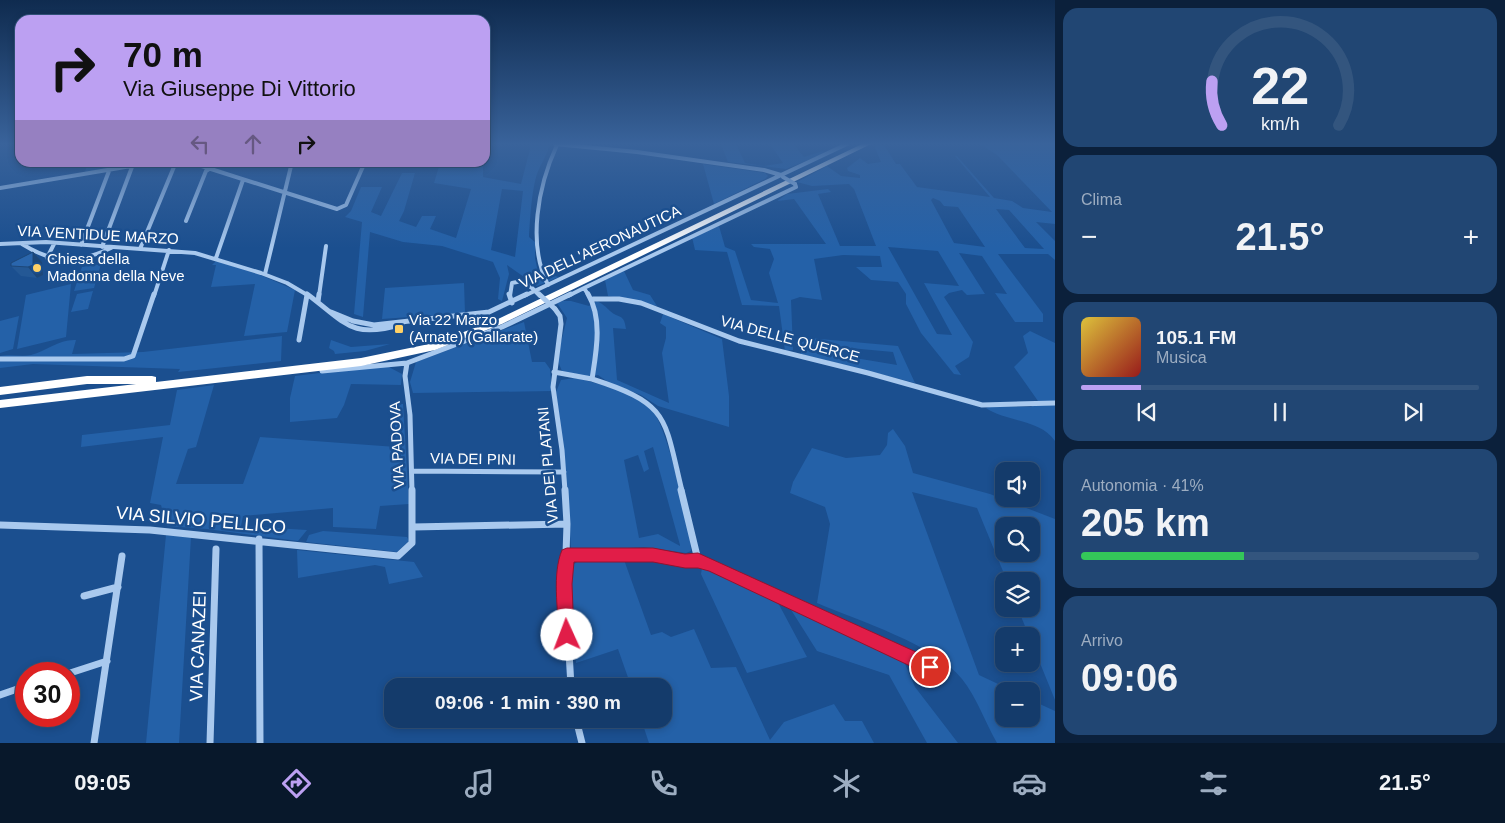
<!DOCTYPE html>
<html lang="it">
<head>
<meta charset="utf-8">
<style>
  :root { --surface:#143b6b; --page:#214673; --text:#f1f3f6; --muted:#9dadc1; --line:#33557e; --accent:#bca0f2 }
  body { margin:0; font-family:Arial,sans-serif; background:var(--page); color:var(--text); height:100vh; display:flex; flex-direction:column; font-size:19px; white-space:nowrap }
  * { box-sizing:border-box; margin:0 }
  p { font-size:16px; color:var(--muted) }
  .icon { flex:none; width:28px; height:28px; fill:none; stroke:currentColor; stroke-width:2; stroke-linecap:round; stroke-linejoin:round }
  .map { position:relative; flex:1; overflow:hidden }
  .details { display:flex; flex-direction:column; gap:8px; padding:8px; background:#0b203b; width:450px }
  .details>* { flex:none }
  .top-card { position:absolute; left:15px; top:15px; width:475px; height:152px; border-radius:15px; box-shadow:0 2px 8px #0003,0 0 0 1px var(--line); background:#bca0f2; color:#111; overflow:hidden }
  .tools { position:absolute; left:995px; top:462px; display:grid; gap:10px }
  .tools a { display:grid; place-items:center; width:45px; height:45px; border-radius:10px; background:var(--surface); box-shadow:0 2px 8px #0003,0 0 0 1px var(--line); font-size:25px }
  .speed { position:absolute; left:15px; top:662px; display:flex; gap:10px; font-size:25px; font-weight:700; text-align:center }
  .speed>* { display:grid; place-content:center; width:65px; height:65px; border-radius:50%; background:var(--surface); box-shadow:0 2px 8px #0003,0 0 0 1px var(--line); line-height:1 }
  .speed .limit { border:8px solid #d22; background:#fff; color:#111 }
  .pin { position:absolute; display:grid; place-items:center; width:42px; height:42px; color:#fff; margin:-21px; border:2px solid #fff; border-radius:50%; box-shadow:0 1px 5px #0007 }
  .me { position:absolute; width:55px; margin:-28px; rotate:358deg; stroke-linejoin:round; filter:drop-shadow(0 0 4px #0008) }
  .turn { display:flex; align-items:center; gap:18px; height:105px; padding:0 25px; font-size:22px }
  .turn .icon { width:65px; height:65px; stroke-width:2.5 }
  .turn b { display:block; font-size:35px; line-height:42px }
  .lanes { display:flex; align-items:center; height:48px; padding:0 25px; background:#0003; justify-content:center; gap:25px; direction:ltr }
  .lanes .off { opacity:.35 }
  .big { font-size:38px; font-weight:700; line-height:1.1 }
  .details .tile { flex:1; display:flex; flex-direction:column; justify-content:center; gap:8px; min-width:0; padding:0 18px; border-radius:15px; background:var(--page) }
  .details .dial { align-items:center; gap:0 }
  .dial svg { height:130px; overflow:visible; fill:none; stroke:var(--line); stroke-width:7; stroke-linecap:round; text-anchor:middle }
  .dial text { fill:var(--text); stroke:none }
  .song { display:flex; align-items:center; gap:15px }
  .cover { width:60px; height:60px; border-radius:8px; background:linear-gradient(135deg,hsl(50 70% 55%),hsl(0 70% 35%)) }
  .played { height:5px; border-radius:2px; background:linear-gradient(90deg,var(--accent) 15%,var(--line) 15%) }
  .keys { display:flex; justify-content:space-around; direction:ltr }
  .heat { display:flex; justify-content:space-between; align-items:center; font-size:28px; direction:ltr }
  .charge { height:8px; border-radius:4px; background:linear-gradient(90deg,#34c759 41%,var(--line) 0) }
  .trip { position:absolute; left:384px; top:678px; width:288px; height:50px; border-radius:15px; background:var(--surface); box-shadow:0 2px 8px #0003,0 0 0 1px var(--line); font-weight:700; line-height:50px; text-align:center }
  .tabs { display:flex; height:80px; justify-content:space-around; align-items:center; background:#08182b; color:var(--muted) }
  .tabs .icon { width:35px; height:35px }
  .tabs .on { color:var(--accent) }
  .tabs b { font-size:22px; color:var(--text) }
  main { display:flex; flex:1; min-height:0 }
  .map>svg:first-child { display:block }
  .green { fill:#2461a8; fill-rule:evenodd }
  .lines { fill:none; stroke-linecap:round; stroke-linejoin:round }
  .street-far2 { stroke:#a9c9ee; stroke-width:4 }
  .street-far1 { stroke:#a9c9ee; stroke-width:5 }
  .street { stroke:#a9c9ee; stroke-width:7 }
  .highway { fill:#fff; fill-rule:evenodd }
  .street-bridge-far1 { stroke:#a9c9ee; stroke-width:4 }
  .street-bridge { stroke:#a9c9ee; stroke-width:5 }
  .wall { fill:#245895 }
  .shaded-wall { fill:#1d4779 }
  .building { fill:#2a66ad; stroke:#1d4779 }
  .route { fill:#e11d48; stroke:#92132f }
  .poi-dot { fill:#ffd166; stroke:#1b4f8f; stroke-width:2 }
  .labels { text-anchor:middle; stroke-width:5; stroke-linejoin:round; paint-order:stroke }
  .street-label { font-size:15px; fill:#fff; stroke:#1b4f8f }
  .poi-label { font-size:15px; fill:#fff; stroke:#1b4f8f; text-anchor:start }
  .near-street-label { font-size:18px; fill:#fff; stroke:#1b4f8f }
</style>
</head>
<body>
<main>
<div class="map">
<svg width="1055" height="743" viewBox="0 0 1055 743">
  <rect width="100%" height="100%" fill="#1b4f8f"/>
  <path class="green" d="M529,144H550C547,154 543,161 539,169C532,183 530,220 529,237L535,242V258L538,272L559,277L537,286L507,265L509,274L502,301L498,299L500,278L493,262L442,246L403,242L370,232L363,317L354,314L362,222L345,217L351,211L361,187H382L371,212L381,216L402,173H415L404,211L399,221L416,227L422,216H436L430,229L456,238L471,189L434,183L440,163H465L464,164L483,166V177L521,184L530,149ZM502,189L523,191L515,257L491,250Z
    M721,144H736L745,163L764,166L783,163L770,144H799L795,146L804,157L823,151L825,153L786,169L728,162Z
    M876,144L884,145L896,164H900L917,187L990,197L955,156H957L994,198L1012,201L1023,208L1052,212L997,155L980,144H1055V224L1036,222L1055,241V260L1048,254H998L1043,314V322H1015L995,293L1007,294L982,256L959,253L985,294L967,295L962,290L949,293L944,297L973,342L969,357L955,366L961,375L954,374L921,333L906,304V294L898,282L871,280L856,267H882L880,256L843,255L814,259L822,300L800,297L791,300L793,350L785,351L779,306L742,305L727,252L695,250L692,237L719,226L725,247L735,251L751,300L778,303L769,273L774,259L770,249L754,247L751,244H826L794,199L777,201L787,194L828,189L831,192L818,194L840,246H876L854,189L849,184L812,186L797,182L827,166L841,176L860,178V175L848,171L847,168L860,158L868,164L881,162L875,148ZM933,198L940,201L944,206L958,207L985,247L954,243L931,200ZM996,209L1009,210L1044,249L1025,248ZM888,247L938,251L959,286L924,283L952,335L937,334Z
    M87,163H147L85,173Z
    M703,164L765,173L768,176L765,179L714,204Z
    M216,261L258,274L295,290L287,332L244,336L255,284L211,287L216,265H212Z
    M101,264L94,288L74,291L82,267Z
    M624,271L633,290L650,295L657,306L608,296L605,280Z
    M464,283L465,313L382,319L385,288Z
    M71,284L66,337L17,349L26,295Z
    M93,291L88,309L71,312L77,294Z
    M563,301H571L589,306L597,301C603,304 606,307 610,311C619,319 624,313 626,329L613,328L617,380L669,403L662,353L666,338V327L660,323L663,314L722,339L729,396V427L658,406L641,395L608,382L598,375L589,377L562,371L557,359L567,318L557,303Z
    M19,316L13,349L0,353V321Z
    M524,322L532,362H545L550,369L552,391L413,393L410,382L416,362Z
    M1030,331L1055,343V441C1041,419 1006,422 986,408L992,406L1031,407L1038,401L1014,367L1028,353L1023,336Z
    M282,336L281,361L178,372L180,369L33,364L0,368V356C10,354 22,357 31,355C47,351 59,339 76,340L72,354L143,352Z
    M809,338L898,346L915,383L801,354V343ZM807,344L893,352L897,365L807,350Z
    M331,340L351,347L390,344L365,351L335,354L334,351L329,348Z
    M385,365L402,374L401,385L351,384L344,405L337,418L290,422V398L295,376Z
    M575,378C597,383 637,393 652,410C667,426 691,528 691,551L686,553L644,547L577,551L571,548L563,447L556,392L561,380ZM653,447L680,545V546L658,534L639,538L624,460L638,455L644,472L649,469L644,451Z
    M214,385L196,447L188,449L176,484H243L260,437L396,447L394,404H403L409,504L380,506L376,529L333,527V508L243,516L241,526L307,530L298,541L207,529L167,526L161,505L150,503L163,437L81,447L82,435L170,425L177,390Z
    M893,429L905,446L913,473L990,494L1055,519V700L1031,641V636H1029L1018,609H1031V581H1007L977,508L912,492L979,675L1013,691H1004V719H1031V700L1055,711V743H997C985,722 977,698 962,679C934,644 859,621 817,603L830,524L825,507L790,493L793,482L812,448L846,458L880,455L887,445L888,433ZM1004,526H1031V554H1004Z
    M323,531L407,537L409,541L397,552L306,542L309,535Z
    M166,535L191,537L179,743H146Z
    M297,550L414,562L423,577L389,584L385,567L375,565L298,578Z
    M584,557H623L651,635L662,632L671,637L694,629L711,668L736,667L770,740L784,722L834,704L845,721H862L874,743H649L641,719H662V686H631L618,649L576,663L570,567Z
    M702,568H712L776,599L807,657L747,673L701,574Z
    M788,605L903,659L915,687L958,743H927L889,675L817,651Z"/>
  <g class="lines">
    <path class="street-far2" d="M555,144L637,152L764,170L781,175
      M189,162L337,209L346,205L365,162
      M0,188L155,162
      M186,221L206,171L209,169
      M0,244L46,242L195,253L261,273L287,283L309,296
      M22,244C54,264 77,264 111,248
      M81,245L109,171
      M102,247L132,167
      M140,249L176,162
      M47,258L54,244
      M216,258L243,180
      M265,274L292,162
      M548,285C527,244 538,186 557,145
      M584,288L796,187L795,184
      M154,296L169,250
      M319,296L326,246
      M510,296L512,283L522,281L531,287
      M524,296L847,144
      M568,296L584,288L589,296"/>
    <path class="street-far1" d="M307,294C345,322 351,340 402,324
      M509,294L512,303
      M593,299H619L641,303L739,341L868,373L982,405L1055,403
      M318,302L319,294
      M555,309L560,316L561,324L553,387L562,450L565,491
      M331,312L353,321L374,325L489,312L527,294
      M299,340L307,295
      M0,359H124L133,356L154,294
      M407,363L405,376L410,415L412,491
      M322,371L407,363L502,327L571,294
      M554,372L592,379C596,353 603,319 588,294
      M592,379C670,404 664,417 682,491
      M412,471L564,472"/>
    <path class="street" d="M565,490L567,524L565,584L571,686
      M681,490L698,560
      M0,525L150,530L398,556L412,543V490
      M413,527L567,524
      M259,539L260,743
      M567,555L636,553L685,561L698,560L930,667
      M84,596L118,587
      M67,674L107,661
      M0,695L26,686
      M576,719L582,743
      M94,743L122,556
      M210,743L216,549"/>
    <path class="highway" d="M862,144H871L502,324L435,350L361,366L0,408V400L136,384H87L0,395V387L87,376H152L156,377V382L361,358L434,343L496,320Z"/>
    <path class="street-bridge-far1" d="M783,177L795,184
      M531,287L540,296"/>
    <path class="street-bridge" d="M539,294L555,309"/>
  </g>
  <path class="wall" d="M33,252L42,262L43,275L37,278L21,276L11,266Z"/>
  <path class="shaded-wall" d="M33,252L42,262L43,275L37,278L28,267Z"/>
  <path class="building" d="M33,252V265L28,267L11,266V263Z"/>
  <linearGradient id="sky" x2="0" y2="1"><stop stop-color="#0f2b4f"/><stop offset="0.58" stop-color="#39639b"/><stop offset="1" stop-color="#39639b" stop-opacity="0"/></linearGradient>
  <rect width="1055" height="248" fill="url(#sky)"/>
  <path class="route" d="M567,548H653L685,554L698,553L936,661L938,667L936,673L930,675L925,673L709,571L698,568H685L653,562H574L572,584L574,635L572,640L567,643L561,640L559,635C558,609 552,574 562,550Z"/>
  <g class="poi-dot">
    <circle cx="37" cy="268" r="5"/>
    <rect x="394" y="324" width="10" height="10" rx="2.5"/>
  </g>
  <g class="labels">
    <g class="street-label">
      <text transform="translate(98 235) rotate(3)" y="5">VIA VENTIDUE MARZO</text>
      <text transform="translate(600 247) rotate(-25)" y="5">VIA DELL'AERONAUTICA</text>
      <text transform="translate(790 339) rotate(15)" y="5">VIA DELLE QUERCE</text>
      <text transform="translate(397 445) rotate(-93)" y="5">VIA PADOVA</text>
      <text transform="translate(473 459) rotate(1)" y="5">VIA DEI PINI</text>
      <text transform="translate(548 465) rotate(-95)" y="5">VIA DEI PLATANI</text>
    </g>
    <g class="poi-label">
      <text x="47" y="264">Chiesa della<tspan x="47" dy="17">Madonna della Neve</tspan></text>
      <text x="409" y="325">Via 22 Marzo<tspan x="409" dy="17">(Arnate) (Gallarate)</tspan></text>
    </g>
    <g class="near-street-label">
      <text transform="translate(201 520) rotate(5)" y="6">VIA SILVIO PELLICO</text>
      <text transform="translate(198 646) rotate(-88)" y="6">VIA CANAZEI</text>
    </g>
  </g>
</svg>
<div class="tools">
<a><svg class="icon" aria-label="sound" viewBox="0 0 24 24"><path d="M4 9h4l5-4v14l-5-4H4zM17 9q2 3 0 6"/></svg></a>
<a><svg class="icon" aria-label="search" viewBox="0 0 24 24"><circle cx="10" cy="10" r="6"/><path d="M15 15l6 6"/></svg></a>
<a><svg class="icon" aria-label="layers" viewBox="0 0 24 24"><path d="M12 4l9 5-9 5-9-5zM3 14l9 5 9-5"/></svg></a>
<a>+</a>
<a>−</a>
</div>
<div class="speed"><div class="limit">30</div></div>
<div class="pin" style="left:930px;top:667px;background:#d93025"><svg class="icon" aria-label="arrive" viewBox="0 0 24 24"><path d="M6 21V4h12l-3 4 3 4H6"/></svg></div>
<svg class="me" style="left:567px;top:635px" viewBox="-20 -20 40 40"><circle r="19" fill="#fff"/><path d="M0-13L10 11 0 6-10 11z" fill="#e11d48"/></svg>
<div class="trip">09:06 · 1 min · 390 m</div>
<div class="top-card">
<div class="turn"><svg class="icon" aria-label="right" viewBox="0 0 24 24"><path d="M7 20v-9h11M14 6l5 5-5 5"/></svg><div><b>70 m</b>Via Giuseppe Di Vittorio</div></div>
<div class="lanes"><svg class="icon off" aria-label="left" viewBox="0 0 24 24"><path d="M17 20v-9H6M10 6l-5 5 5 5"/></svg><svg class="icon off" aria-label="ahead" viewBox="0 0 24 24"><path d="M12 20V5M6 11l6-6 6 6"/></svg><svg class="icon" aria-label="right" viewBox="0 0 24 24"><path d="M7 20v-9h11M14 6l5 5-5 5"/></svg></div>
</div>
</div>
<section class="details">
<div class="tile dial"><svg viewBox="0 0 100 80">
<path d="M14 69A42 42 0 1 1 86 69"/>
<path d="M14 69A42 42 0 0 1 8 42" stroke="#bca0f2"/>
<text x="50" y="56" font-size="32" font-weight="700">22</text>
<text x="50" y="72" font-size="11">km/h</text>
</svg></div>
<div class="tile"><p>Clima</p>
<div class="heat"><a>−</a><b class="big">21.5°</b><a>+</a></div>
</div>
<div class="tile">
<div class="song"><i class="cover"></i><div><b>105.1 FM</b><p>Musica</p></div></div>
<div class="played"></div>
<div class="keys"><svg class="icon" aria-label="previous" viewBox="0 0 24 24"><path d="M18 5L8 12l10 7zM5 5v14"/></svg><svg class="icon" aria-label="pause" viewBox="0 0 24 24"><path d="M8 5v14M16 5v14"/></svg><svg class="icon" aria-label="next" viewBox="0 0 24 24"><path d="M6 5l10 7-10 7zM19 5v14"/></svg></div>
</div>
<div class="tile"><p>Autonomia · 41%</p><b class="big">205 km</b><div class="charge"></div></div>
<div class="tile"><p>Arrivo</p><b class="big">09:06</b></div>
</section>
</main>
<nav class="tabs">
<b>09:05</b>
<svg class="icon on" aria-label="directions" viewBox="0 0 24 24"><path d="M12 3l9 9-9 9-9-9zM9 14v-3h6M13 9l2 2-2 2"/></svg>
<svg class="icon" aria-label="music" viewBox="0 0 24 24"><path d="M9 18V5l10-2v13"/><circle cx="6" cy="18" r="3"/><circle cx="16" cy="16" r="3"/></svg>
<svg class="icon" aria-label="phone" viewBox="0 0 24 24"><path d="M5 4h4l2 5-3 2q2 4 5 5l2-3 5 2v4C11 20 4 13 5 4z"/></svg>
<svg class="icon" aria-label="climate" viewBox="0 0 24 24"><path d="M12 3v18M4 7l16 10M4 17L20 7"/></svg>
<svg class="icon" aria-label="car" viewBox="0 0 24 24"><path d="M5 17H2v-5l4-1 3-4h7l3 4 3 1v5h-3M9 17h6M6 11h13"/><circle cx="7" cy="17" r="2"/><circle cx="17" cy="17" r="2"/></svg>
<svg class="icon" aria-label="filters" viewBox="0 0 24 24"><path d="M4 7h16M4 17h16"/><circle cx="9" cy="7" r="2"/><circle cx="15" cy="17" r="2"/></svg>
<b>21.5°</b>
</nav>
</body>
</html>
